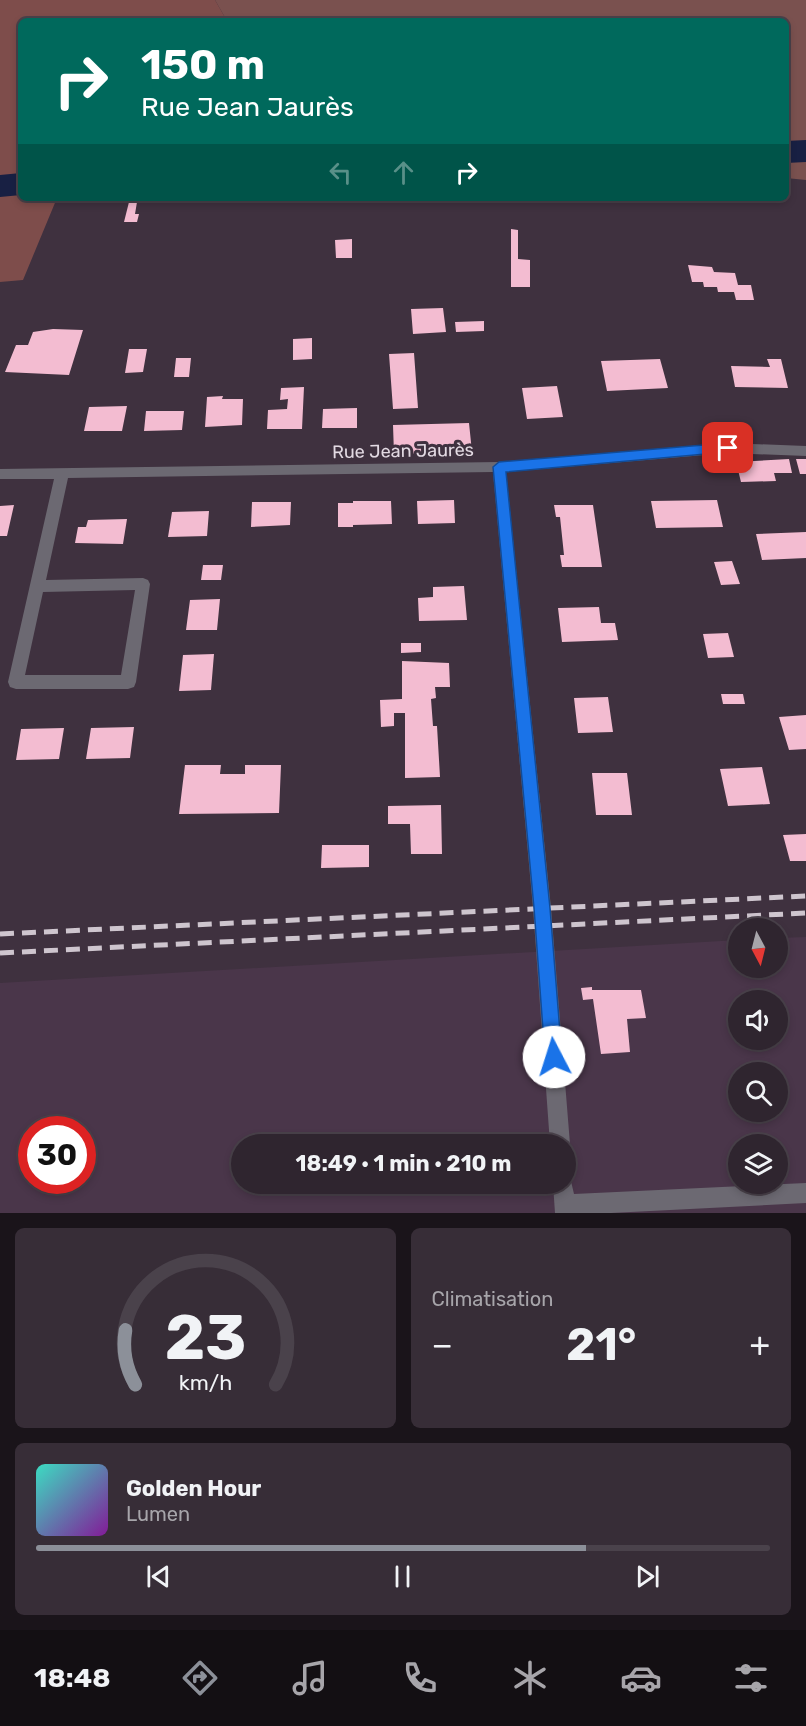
<!DOCTYPE html>
<html lang="fr">
<head>
<meta charset="utf-8">
<style>
  :root { --surface:#2f252f; --page:#372d37; --text:#f1f3f6; --muted:#a7a5aa; --line:#4a424b; --accent:#8c9099 }
  body { margin:0; font-family:Rubik,sans-serif; background:var(--page); color:var(--text); height:100vh; display:flex; flex-direction:column; font-size:22px; white-space:nowrap }
  * { box-sizing:border-box; margin:0 }
  p { font-size:20px; color:var(--muted) }
  .icon { flex:none; width:33px; height:33px; fill:none; stroke:currentColor; stroke-width:2; stroke-linecap:round; stroke-linejoin:round }
  .map { position:relative; height:1213px; overflow:hidden }
  .sheet { display:flex; flex-direction:column; gap:15px; padding:15px; background:#1a141a; flex:1 }
  .sheet>* { flex:none }
  .hud { position:absolute; left:18px; top:18px; width:771px; height:183px; border-radius:9px; box-shadow:0 3px 9px #0003,0 0 0 2px var(--line); background:#00695c; color:#fff; overflow:hidden }
  .needle { width:39px; rotate:173deg }
  .controls { position:absolute; left:728px; top:918px; display:grid; gap:12px }
  .controls a { display:grid; place-items:center; width:60px; height:60px; border-radius:50%; background:var(--surface); box-shadow:0 3px 9px #0003,0 0 0 2px var(--line); font-size:30px }
  .speed { position:absolute; left:18px; top:1116px; display:flex; gap:12px; font-size:30px; font-weight:700; text-align:center }
  .speed>* { display:grid; place-content:center; width:78px; height:78px; border-radius:50%; background:var(--surface); box-shadow:0 3px 9px #0003,0 0 0 2px var(--line); line-height:1 }
  .speed .limit { border:9px solid #d22; background:#fff; color:#111 }
  .pin { position:absolute; display:grid; place-items:center; width:51px; height:51px; color:#fff; margin:-26px; border-radius:12px; box-shadow:0 3px 9px #0006 }
  .me { position:absolute; width:66px; margin:-33px; rotate:355deg; stroke-linejoin:round; filter:drop-shadow(0 0 4px #0008) }
  .turn { display:flex; align-items:center; gap:21px; height:126px; padding:0 24px; font-size:27px }
  .turn .icon { width:78px; height:78px; stroke-width:2.5 }
  .turn b { display:block; font-size:42px; line-height:51px }
  .lanes { display:flex; align-items:center; height:57px; padding:0 24px; background:#0003; justify-content:center; gap:30px; direction:ltr }
  .lanes .off { opacity:.35 }
  .big { font-size:45px; font-weight:700; line-height:1.1 }
  .sheet .card { flex:1; display:flex; flex-direction:column; justify-content:center; gap:9px; min-width:0; padding:0 21px; border-radius:9px; background:var(--page) }
  .sheet .dial { align-items:center; gap:0 }
  .dial svg { height:156px; overflow:visible; fill:none; stroke:var(--line); stroke-width:7; stroke-linecap:round; text-anchor:middle }
  .dial text { fill:var(--text); stroke:none }
  .song { display:flex; align-items:center; gap:18px }
  .cover { width:72px; height:72px; border-radius:9px; background:linear-gradient(135deg,hsl(170 70% 55%),hsl(290 70% 35%)) }
  .played { height:6px; border-radius:3px; background:linear-gradient(90deg,var(--accent) 75%,var(--line) 75%) }
  .keys { display:flex; justify-content:space-around; direction:ltr }
  .heat { display:flex; justify-content:space-between; align-items:center; font-size:33px; direction:ltr }
  .sheet .tiles { flex:1; display:grid; gap:15px; grid-template-columns:1fr 1fr }
  .card:last-child { grid-column:span 2 }
  .trip { position:absolute; left:231px; top:1134px; width:345px; height:60px; border-radius:30px; background:var(--surface); box-shadow:0 3px 9px #0003,0 0 0 2px var(--line); font-weight:700; line-height:60px; text-align:center }
  .tab-bar { display:flex; height:96px; justify-content:space-around; align-items:center; background:#130f13; color:var(--muted) }
  .tab-bar .icon { width:42px; height:42px }
  .tab-bar .on { color:var(--accent) }
  .tab-bar b { font-size:27px; color:var(--text) }
  .map>svg:first-child { display:block }
  .built { fill:#4a364a; fill-rule:evenodd }
  .green { fill:#7a514f }
  .forest { fill:#7e4d4b }
  .lines { fill:none; stroke-linecap:round; stroke-linejoin:round }
  .river { fill:#182043; fill-rule:evenodd }
  .building { fill:#f3bcd1 }
  .minor { fill:#6c6972; fill-rule:evenodd }
  .rail { stroke:#cec5ce; stroke-width:5; stroke-dasharray:14 8; stroke-linecap:butt }
  .route { fill:#1a73e8; stroke:#114b97; stroke-width:1.5 }
  .labels { text-anchor:middle; stroke-width:6; stroke-linejoin:round; paint-order:stroke }
  .street-label { font-size:18px; fill:#e3dae3; stroke:#3f313f }
</style>
</head>
<body>
<div class="map">
<svg width="806" height="1213" viewBox="0 0 806 1213">
  <rect width="100%" height="100%" fill="#3f313f"/>
  <path class="built" d="M806,937V1213H0V983L738,940V968H777V938ZM738,1000H777V1040H738ZM738,1072H777V1112H738ZM32,1130H82V1180H32ZM242,1144H566V1184H242ZM738,1144H777V1184H738Z"/>
  <path class="green" d="M215,0H806V180L786,178V21H227Z"/>
  <path class="forest" d="M0,0H215L227,21H21V198H57L23,280L0,282Z"/>
  <g class="lines">
    <path class="river" d="M806,140V162L786,163V141Z
      M21,173V195L0,197V175Z"/>
  </g>
  <path class="building" d="M129,202H137L135,214H139L137,222H124Z
    M511,229L518,230V259L530,260V287H511Z
    M352,239V258H336L335,240Z
    M688,265L712,267L714,272L735,273L738,285H751L754,300H736L734,292H718L717,287H704L703,282H692Z
    M443,308L446,332L413,334L411,309Z
    M484,321V331L456,332L455,322Z
    M53,329L83,330L69,375L5,372L16,345H28L33,332Z
    M312,338V359L293,360V339Z
    M129,349H147L143,372L125,373Z
    M414,353L418,408L393,409L389,354Z
    M176,358H191L189,377H174Z
    M660,359L668,388L607,391L601,361Z
    M767,359H781L788,388L735,387L731,366L770,367Z
    M557,386L563,417L527,419L522,388Z
    M304,387L302,429H267L268,410L287,409L288,399L280,400L281,388Z
    M223,396L222,399H243L242,425L205,427L207,397Z
    M127,406L122,431H84L89,407Z
    M357,408V428H322L323,409Z
    M146,411H184L182,430L144,431Z
    M469,423L472,452L394,454L393,425Z
    M789,459L792,473H774L776,481L741,482L736,462Z
    M796,459H806V474H800Z
    M454,500L455,523L418,524L417,501Z
    M717,500L723,527L656,528L651,501Z
    M353,501H391L392,524L353,525V527H338V503H353Z
    M252,502H291L290,525L251,527Z
    M14,505L7,536H0V506Z
    M554,505H593L602,567H562L560,555H564L560,517H556Z
    M209,511L207,536L168,537L172,512Z
    M127,519L123,544L75,543L78,527H86L88,520Z
    M806,532V558L762,560L756,534Z
    M732,561L740,584L721,585L714,562Z
    M203,565H223L221,580H201Z
    M464,586L467,620L419,621L418,598L433,597V587Z
    M220,599L217,630H186L190,600Z
    M599,607L601,623H615L618,640L562,642L558,608Z
    M728,633L734,657L708,658L703,634Z
    M401,643H421V652L401,653Z
    M214,654L211,690L179,691L183,655Z
    M402,661L449,663L450,687H435L436,698L431,699L433,726H437L440,777L405,778V713H394V726L381,727L380,700L402,699Z
    M721,694H743L745,704H723Z
    M608,697L613,732L578,733L574,698Z
    M806,715V749L789,750L779,717Z
    M134,727L130,758L86,759L91,728Z
    M64,728L59,759L16,760L21,729Z
    M185,765H221L220,774H245V765H281L279,813L179,814Z
    M762,767L770,804L728,806L720,769Z
    M592,773H627L632,815H596Z
    M441,805L442,854H411L410,824H388V806Z
    M806,834V861H790L783,835Z
    M322,845H369V867L321,868Z
    M592,987V990H641L646,1018L627,1019L630,1052L601,1054L593,999L583,1000L581,988Z"/>
  <g class="lines">
    <path class="minor" d="M728,443L806,446V456L728,453L506,472L551,908L570,1144L566,1152V1144H550L533,908L493,472L68,478L46,580L143,578L148,580L150,584L136,682L134,687L128,689H16L10,687L8,682L54,479H0V469L499,462ZM135,590L121,675H25L43,592Z
      M566,1175L570,1177L574,1194L806,1183V1203L611,1213H555L553,1184H566Z"/>
    <path class="rail" d="M0,934L806,896
      M0,953L806,913"/>
  </g>
  <path class="route" d="M728,443L735,448L728,452L506,472L550,908L562,1057L560,1063L554,1065L547,1063L545,1057L534,908L493,467L499,462Z"/>
  <g class="labels">
    <g class="street-label">
      <text transform="translate(403 451) rotate(-1)" y="6">Rue Jean Jaurès</text>
    </g>
  </g>
</svg>
<div class="controls">
<a><svg class="needle" viewBox="-14 -14 28 28"><path d="M0-13l5 13h-10z" fill="#e53935"/><path d="M0 13l5-13h-10z" fill="#a7a5aa"/></svg></a>
<a><svg class="icon" aria-label="sound" viewBox="0 0 24 24"><path d="M4 9h4l5-4v14l-5-4H4zM17 9q2 3 0 6"/></svg></a>
<a><svg class="icon" aria-label="search" viewBox="0 0 24 24"><circle cx="10" cy="10" r="6"/><path d="M15 15l6 6"/></svg></a>
<a><svg class="icon" aria-label="layers" viewBox="0 0 24 24"><path d="M12 4l9 5-9 5-9-5zM3 14l9 5 9-5"/></svg></a>
</div>
<div class="speed"><div class="limit">30</div></div>
<div class="pin" style="left:728px;top:448px;background:#d93025"><svg class="icon" aria-label="arrive" viewBox="0 0 24 24"><path d="M6 21V4h12l-3 4 3 4H6"/></svg></div>
<svg class="me" style="left:554px;top:1057px" viewBox="-20 -20 40 40"><circle r="19" fill="#fff"/><path d="M0-13L10 11 0 6-10 11z" fill="#1a73e8"/></svg>
<div class="trip">18:49 · 1 min · 210 m</div>
<div class="hud">
<div class="turn"><svg class="icon" aria-label="right" viewBox="0 0 24 24"><path d="M7 20v-9h11M14 6l5 5-5 5"/></svg><div><b>150 m</b>Rue Jean Jaurès</div></div>
<div class="lanes"><svg class="icon off" aria-label="left" viewBox="0 0 24 24"><path d="M17 20v-9H6M10 6l-5 5 5 5"/></svg><svg class="icon off" aria-label="ahead" viewBox="0 0 24 24"><path d="M12 20V5M6 11l6-6 6 6"/></svg><svg class="icon" aria-label="right" viewBox="0 0 24 24"><path d="M7 20v-9h11M14 6l5 5-5 5"/></svg></div>
</div>
</div>
<section class="sheet">
<div class="tiles">
<div class="card dial"><svg viewBox="0 0 100 80">
<path d="M14 69A42 42 0 1 1 86 69"/>
<path d="M14 69A42 42 0 0 1 9 41" stroke="#8c9099"/>
<text x="50" y="56" font-size="32" font-weight="700">23</text>
<text x="50" y="72" font-size="11">km/h</text>
</svg></div>
<div class="card"><p>Climatisation</p>
<div class="heat"><a>−</a><b class="big">21°</b><a>+</a></div>
</div>
<div class="card">
<div class="song"><i class="cover"></i><div><b>Golden Hour</b><p>Lumen</p></div></div>
<div class="played"></div>
<div class="keys"><svg class="icon" aria-label="previous" viewBox="0 0 24 24"><path d="M18 5L8 12l10 7zM5 5v14"/></svg><svg class="icon" aria-label="pause" viewBox="0 0 24 24"><path d="M8 5v14M16 5v14"/></svg><svg class="icon" aria-label="next" viewBox="0 0 24 24"><path d="M6 5l10 7-10 7zM19 5v14"/></svg></div>
</div>
</div>
</section>
<nav class="tab-bar">
<b>18:48</b>
<svg class="icon on" aria-label="directions" viewBox="0 0 24 24"><path d="M12 3l9 9-9 9-9-9zM9 14v-3h6M13 9l2 2-2 2"/></svg>
<svg class="icon" aria-label="music" viewBox="0 0 24 24"><path d="M9 18V5l10-2v13"/><circle cx="6" cy="18" r="3"/><circle cx="16" cy="16" r="3"/></svg>
<svg class="icon" aria-label="phone" viewBox="0 0 24 24"><path d="M5 4h4l2 5-3 2q2 4 5 5l2-3 5 2v4C11 20 4 13 5 4z"/></svg>
<svg class="icon" aria-label="climate" viewBox="0 0 24 24"><path d="M12 3v18M4 7l16 10M4 17L20 7"/></svg>
<svg class="icon" aria-label="car" viewBox="0 0 24 24"><path d="M5 17H2v-5l4-1 3-4h7l3 4 3 1v5h-3M9 17h6M6 11h13"/><circle cx="7" cy="17" r="2"/><circle cx="17" cy="17" r="2"/></svg>
<svg class="icon" aria-label="filters" viewBox="0 0 24 24"><path d="M4 7h16M4 17h16"/><circle cx="9" cy="7" r="2"/><circle cx="15" cy="17" r="2"/></svg>
</nav>
</body>
</html>
